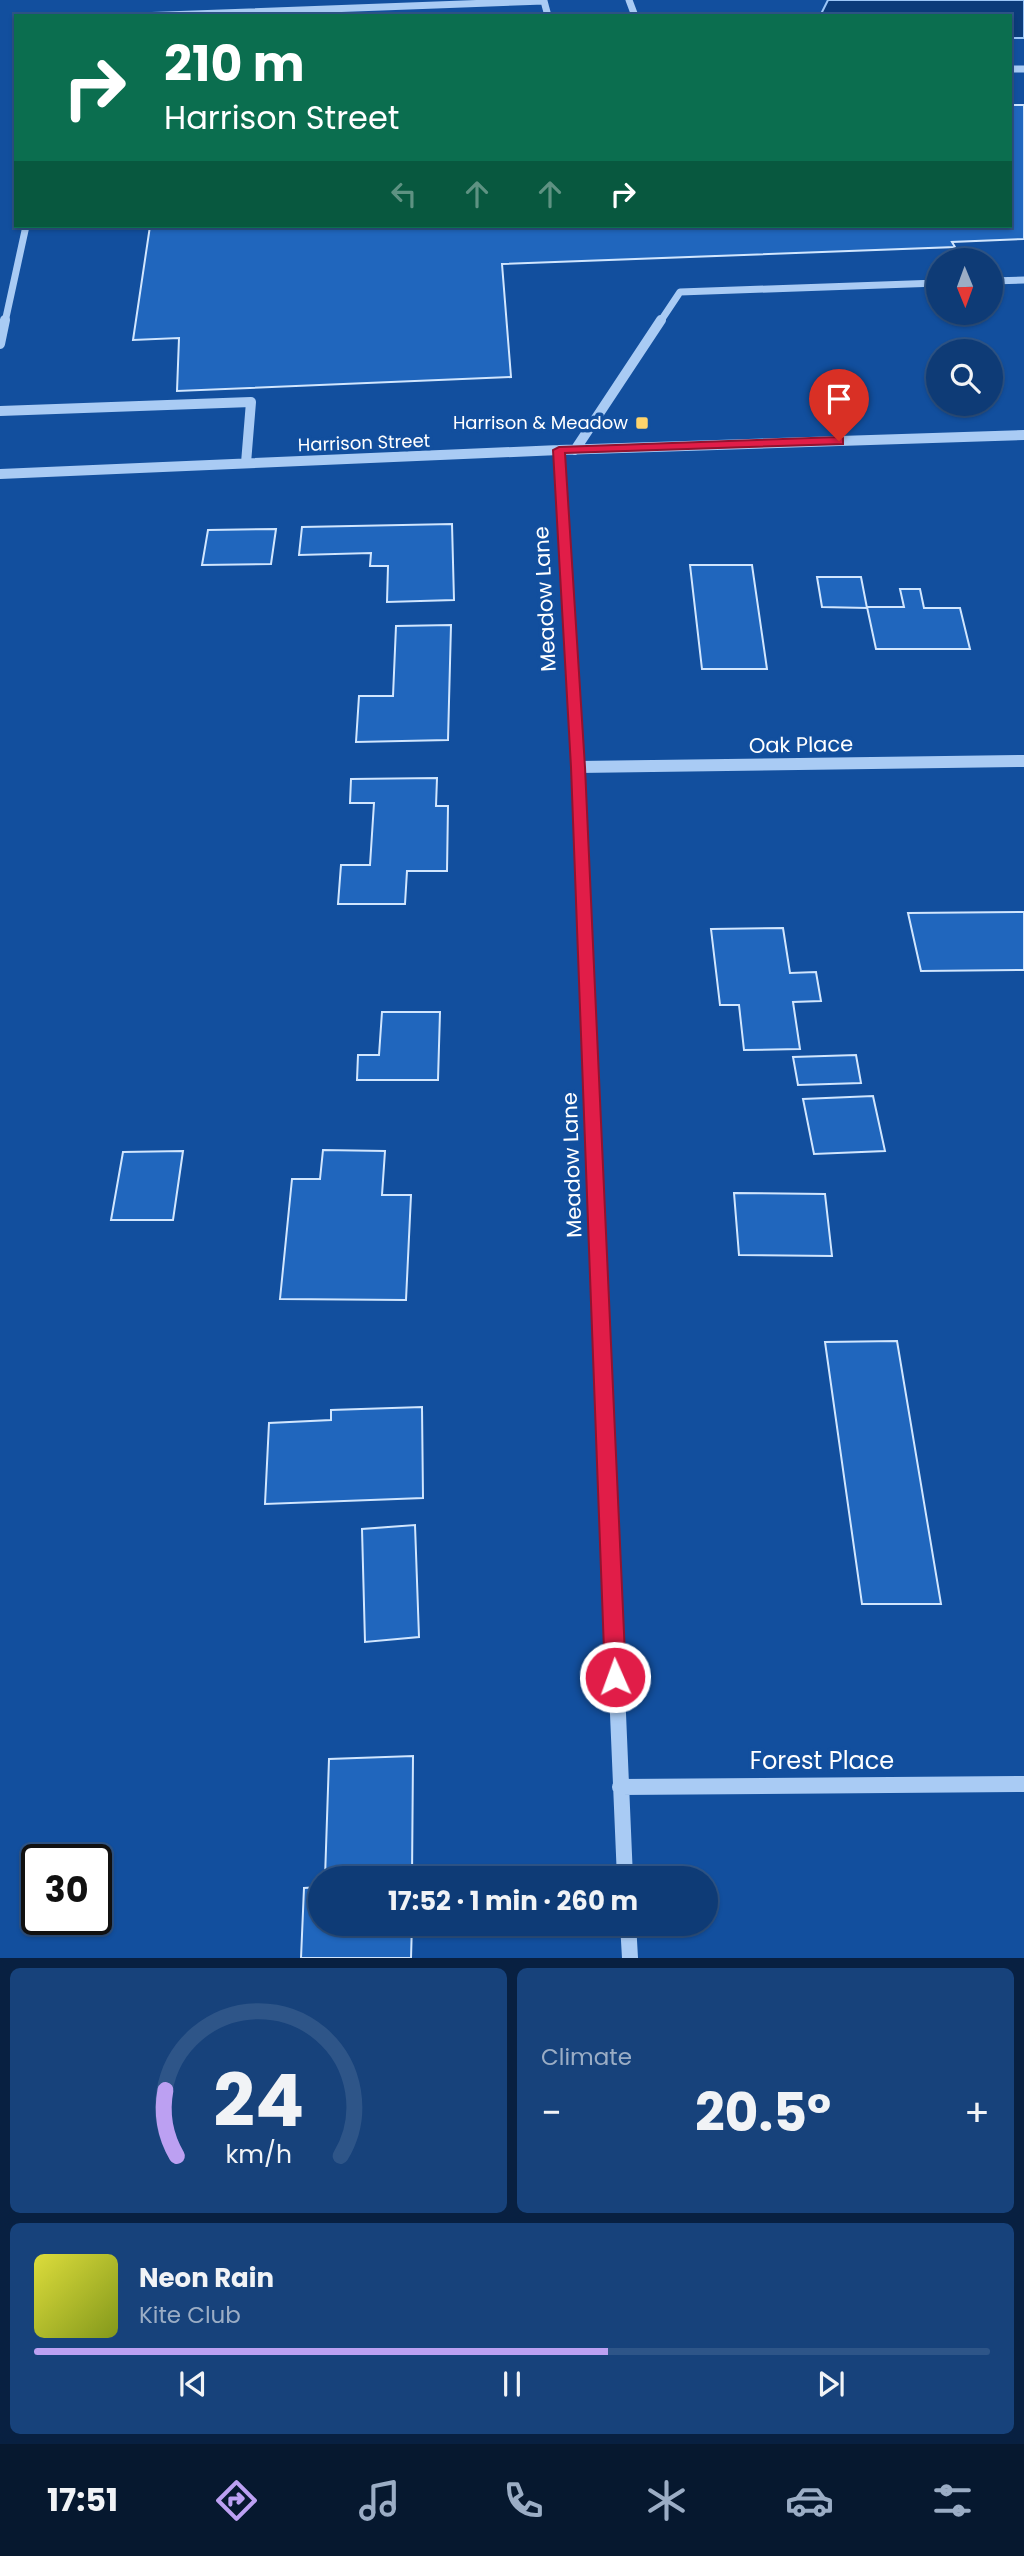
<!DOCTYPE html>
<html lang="en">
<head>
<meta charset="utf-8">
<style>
  :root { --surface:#0e3b76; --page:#17427b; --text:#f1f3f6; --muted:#9badc5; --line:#2e5588; --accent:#bca0f2 }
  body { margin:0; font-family:Poppins,sans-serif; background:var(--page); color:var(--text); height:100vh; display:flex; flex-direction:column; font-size:26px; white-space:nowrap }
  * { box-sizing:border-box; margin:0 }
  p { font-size:23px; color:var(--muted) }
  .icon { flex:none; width:38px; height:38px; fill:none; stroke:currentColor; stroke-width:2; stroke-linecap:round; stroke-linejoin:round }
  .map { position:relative; height:1958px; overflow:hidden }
  .panel { display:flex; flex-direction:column; gap:10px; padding:10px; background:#082041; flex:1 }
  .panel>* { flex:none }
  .banner { position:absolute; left:14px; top:14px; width:998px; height:214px; border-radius:0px; box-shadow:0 2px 5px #0004,0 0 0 2px var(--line); background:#0b6e4f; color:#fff; overflow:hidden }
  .needle { width:46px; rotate:179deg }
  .controls { position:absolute; left:926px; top:248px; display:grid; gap:14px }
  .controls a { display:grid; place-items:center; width:77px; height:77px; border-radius:50%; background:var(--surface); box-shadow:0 2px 5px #0004,0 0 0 2px var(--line); font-size:35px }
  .speed { position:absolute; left:21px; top:1844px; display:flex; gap:14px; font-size:35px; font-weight:700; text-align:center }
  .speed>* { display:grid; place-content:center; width:91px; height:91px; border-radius:50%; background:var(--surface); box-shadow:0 2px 5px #0004,0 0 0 2px var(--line); line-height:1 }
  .speed .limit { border:4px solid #111; border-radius:10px; background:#fff; color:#111 }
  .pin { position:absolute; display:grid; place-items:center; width:60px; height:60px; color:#fff; margin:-72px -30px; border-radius:50% 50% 50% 0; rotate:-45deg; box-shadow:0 0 7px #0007 }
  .pin .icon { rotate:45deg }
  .me { position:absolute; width:77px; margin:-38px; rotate:358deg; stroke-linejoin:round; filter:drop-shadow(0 0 5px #0008) }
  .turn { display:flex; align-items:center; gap:24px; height:147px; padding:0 35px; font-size:32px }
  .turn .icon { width:91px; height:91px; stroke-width:2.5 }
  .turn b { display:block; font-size:49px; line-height:60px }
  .lanes { display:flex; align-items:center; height:66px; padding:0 35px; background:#0003; justify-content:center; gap:35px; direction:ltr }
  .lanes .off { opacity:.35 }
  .big { font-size:52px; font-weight:700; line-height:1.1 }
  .panel .card { flex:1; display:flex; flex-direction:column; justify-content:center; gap:10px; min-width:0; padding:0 24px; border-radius:10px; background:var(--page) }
  .panel .dial { align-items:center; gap:0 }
  .dial svg { height:182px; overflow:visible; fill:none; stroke:var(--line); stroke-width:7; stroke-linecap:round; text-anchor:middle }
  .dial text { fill:var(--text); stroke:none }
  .song { display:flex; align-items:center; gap:21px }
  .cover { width:84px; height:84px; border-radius:10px; background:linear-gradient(135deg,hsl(60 70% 55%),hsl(70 70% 35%)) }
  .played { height:7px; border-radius:4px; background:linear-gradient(90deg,var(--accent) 60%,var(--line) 60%) }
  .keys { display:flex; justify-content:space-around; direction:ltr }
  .heat { display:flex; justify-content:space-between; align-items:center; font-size:38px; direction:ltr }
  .panel .tiles { flex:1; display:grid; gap:10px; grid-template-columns:1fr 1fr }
  .card:last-child { grid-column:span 2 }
  .trip { position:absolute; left:308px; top:1866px; width:410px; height:70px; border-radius:35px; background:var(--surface); box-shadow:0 2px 5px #0004,0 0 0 2px var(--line); font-weight:700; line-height:70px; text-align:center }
  .tabs { display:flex; height:112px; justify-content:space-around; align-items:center; background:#06182f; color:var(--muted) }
  .tabs .icon { width:49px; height:49px }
  .tabs .active { color:var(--accent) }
  .tabs b { font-size:32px; color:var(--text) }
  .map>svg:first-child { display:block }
  .water { fill:#0b3b7a; stroke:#9bc6f7; stroke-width:2 }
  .building { fill:#2066bd; stroke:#d1e6fe; stroke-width:2 }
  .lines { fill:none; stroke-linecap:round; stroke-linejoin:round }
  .minor-far3 { stroke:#a9cbf4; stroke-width:7 }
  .minor-far2 { stroke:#a9cbf4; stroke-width:10 }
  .minor-far1 { stroke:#a9cbf4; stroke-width:12 }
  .minor { stroke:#a9cbf4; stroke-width:16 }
  .route { fill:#e11d48; stroke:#92132f; stroke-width:2 }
  .poi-dot { fill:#ffd46c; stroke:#124f9e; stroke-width:2.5 }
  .labels { text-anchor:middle; stroke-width:7; stroke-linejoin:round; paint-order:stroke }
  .far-poi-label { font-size:18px; fill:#fff; stroke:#124f9e; text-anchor:end }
  .far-street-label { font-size:18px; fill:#fff; stroke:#124f9e }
  .street-label { font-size:21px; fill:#fff; stroke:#124f9e }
  .near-street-label { font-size:24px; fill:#fff; stroke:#124f9e }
</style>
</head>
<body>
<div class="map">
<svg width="1024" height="1958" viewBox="0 0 1024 1958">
  <rect width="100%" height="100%" fill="#124f9e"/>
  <path class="water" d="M828,0H1024V38H1010V16H820Z"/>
  <path class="building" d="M1010,105H1024V239L952,242L955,247L502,264L511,377L177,391L179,338L133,340L150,226H1010Z
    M452,524L454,600L387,602L388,566H370L371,553L299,555L302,527Z
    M276,529L271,564L202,565L208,530Z
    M690,565H752L767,669H702Z
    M817,577H861L867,608L822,607Z
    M900,589H920L924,608H960L970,649H876L867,607H904Z
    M451,625L448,740L356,742L359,696H393L396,626Z
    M437,778L436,806H448L447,871H407L405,904H338L341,865H370L374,803H350L351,779Z
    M1024,912V970L921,971L908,913Z
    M783,928L790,973L816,972L821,1001L793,1002L800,1049L744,1050L739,1005H720L711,929Z
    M382,1012H440L438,1080H357L358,1055H379Z
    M856,1055L861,1083L798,1085L793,1057Z
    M873,1096L885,1151L814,1154L803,1099Z
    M323,1150L385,1151L382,1195H411L406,1300L280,1299L292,1179H320Z
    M183,1151L173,1220H111L123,1152Z
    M734,1193L825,1194L832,1256L739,1255Z
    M897,1341L941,1604H862L825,1342Z
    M422,1407L423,1498L265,1504L269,1423L331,1420V1410Z
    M415,1525L419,1637L365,1642L362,1529Z
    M413,1756L412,1878H325L329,1759Z
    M320,1887V1923H412L411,1958H301L304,1888Z"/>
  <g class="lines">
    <path class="minor-far3" d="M629,0L635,16
      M138,16L544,1L548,16
      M1010,69H1024
      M990,281L1024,280
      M5,322L26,226
      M660,322L680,292L938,283"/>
    <path class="minor-far2" d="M0,344L5,320
      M0,411L251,402L246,463
      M559,450L576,736
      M575,450L661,320
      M0,474L559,450L1024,435"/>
    <path class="minor-far1" d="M576,734L599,1270
      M578,767L1024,761"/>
    <path class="minor" d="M599,1268L625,1878
      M620,1787L1024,1784
      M628,1923L630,1958"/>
  </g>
  <path class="route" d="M839,437L843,438V444L565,453L585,767L626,1677L623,1685L615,1688L608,1685L605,1677L571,767L553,450L559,447Z"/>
  <rect class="poi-dot" x="635" y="416" width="14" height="14" rx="3.5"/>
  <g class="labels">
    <g class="far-poi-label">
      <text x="628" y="429">Harrison &amp; Meadow</text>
    </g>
    <g class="far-street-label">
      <text transform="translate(364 443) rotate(-2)" y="6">Harrison Street</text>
    </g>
    <g class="street-label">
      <text transform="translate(545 599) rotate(-93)" y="7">Meadow Lane</text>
      <text transform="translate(801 745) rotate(-1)" y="7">Oak Place</text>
      <text transform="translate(572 1165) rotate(-92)" y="7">Meadow Lane</text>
    </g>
    <g class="near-street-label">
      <text x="822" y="1769">Forest Place</text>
    </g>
  </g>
</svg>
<div class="controls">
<a><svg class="needle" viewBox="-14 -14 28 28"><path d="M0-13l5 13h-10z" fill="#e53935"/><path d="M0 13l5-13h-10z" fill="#9badc5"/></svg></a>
<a><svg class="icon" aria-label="search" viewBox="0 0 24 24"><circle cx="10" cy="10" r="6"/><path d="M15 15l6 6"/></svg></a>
</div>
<div class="speed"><div class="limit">30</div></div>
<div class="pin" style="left:839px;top:441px;background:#d93025"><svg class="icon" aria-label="arrive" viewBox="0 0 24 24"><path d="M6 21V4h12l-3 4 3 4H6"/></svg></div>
<svg class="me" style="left:615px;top:1677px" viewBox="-20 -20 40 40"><circle r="17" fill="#e11d48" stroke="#fff" stroke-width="3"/><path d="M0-11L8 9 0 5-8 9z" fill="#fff"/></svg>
<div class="trip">17:52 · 1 min · 260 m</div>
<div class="banner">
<div class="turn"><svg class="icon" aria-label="right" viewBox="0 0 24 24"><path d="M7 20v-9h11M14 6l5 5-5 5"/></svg><div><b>210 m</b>Harrison Street</div></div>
<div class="lanes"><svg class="icon off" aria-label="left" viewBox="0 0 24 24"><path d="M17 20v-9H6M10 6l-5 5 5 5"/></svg><svg class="icon off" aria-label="ahead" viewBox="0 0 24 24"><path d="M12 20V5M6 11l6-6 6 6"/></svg><svg class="icon off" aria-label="ahead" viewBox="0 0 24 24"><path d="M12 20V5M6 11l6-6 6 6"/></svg><svg class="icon" aria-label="right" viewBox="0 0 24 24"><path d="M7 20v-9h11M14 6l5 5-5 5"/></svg></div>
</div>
</div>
<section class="panel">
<div class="tiles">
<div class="card dial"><svg viewBox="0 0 100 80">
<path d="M14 69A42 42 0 1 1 86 69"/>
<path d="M14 69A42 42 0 0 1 9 40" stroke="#bca0f2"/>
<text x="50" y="56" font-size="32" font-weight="700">24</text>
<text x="50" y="72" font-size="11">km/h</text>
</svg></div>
<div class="card"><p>Climate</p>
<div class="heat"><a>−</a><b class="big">20.5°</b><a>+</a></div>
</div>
<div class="card">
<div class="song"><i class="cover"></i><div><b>Neon Rain</b><p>Kite Club</p></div></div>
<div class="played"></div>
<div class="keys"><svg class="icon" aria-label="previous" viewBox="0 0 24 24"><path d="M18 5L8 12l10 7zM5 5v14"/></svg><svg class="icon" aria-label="pause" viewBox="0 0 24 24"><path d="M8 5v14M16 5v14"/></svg><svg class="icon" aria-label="next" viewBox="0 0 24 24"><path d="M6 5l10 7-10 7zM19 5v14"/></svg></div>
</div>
</div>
</section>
<nav class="tabs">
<b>17:51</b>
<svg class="icon active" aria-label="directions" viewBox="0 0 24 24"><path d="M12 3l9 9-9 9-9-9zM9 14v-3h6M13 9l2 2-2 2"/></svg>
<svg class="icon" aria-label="music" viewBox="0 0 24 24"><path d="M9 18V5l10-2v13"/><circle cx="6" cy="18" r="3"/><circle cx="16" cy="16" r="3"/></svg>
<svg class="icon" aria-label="phone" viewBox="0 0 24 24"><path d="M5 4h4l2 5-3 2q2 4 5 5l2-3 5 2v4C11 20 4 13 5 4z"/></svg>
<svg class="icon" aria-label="climate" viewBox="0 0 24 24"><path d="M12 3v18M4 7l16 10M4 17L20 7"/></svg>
<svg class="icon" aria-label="car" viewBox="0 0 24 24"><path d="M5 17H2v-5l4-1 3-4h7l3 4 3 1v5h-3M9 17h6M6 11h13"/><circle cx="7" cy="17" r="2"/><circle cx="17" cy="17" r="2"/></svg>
<svg class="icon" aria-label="filters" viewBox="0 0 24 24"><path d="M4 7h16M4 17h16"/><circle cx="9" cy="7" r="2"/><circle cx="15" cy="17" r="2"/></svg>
</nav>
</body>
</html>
